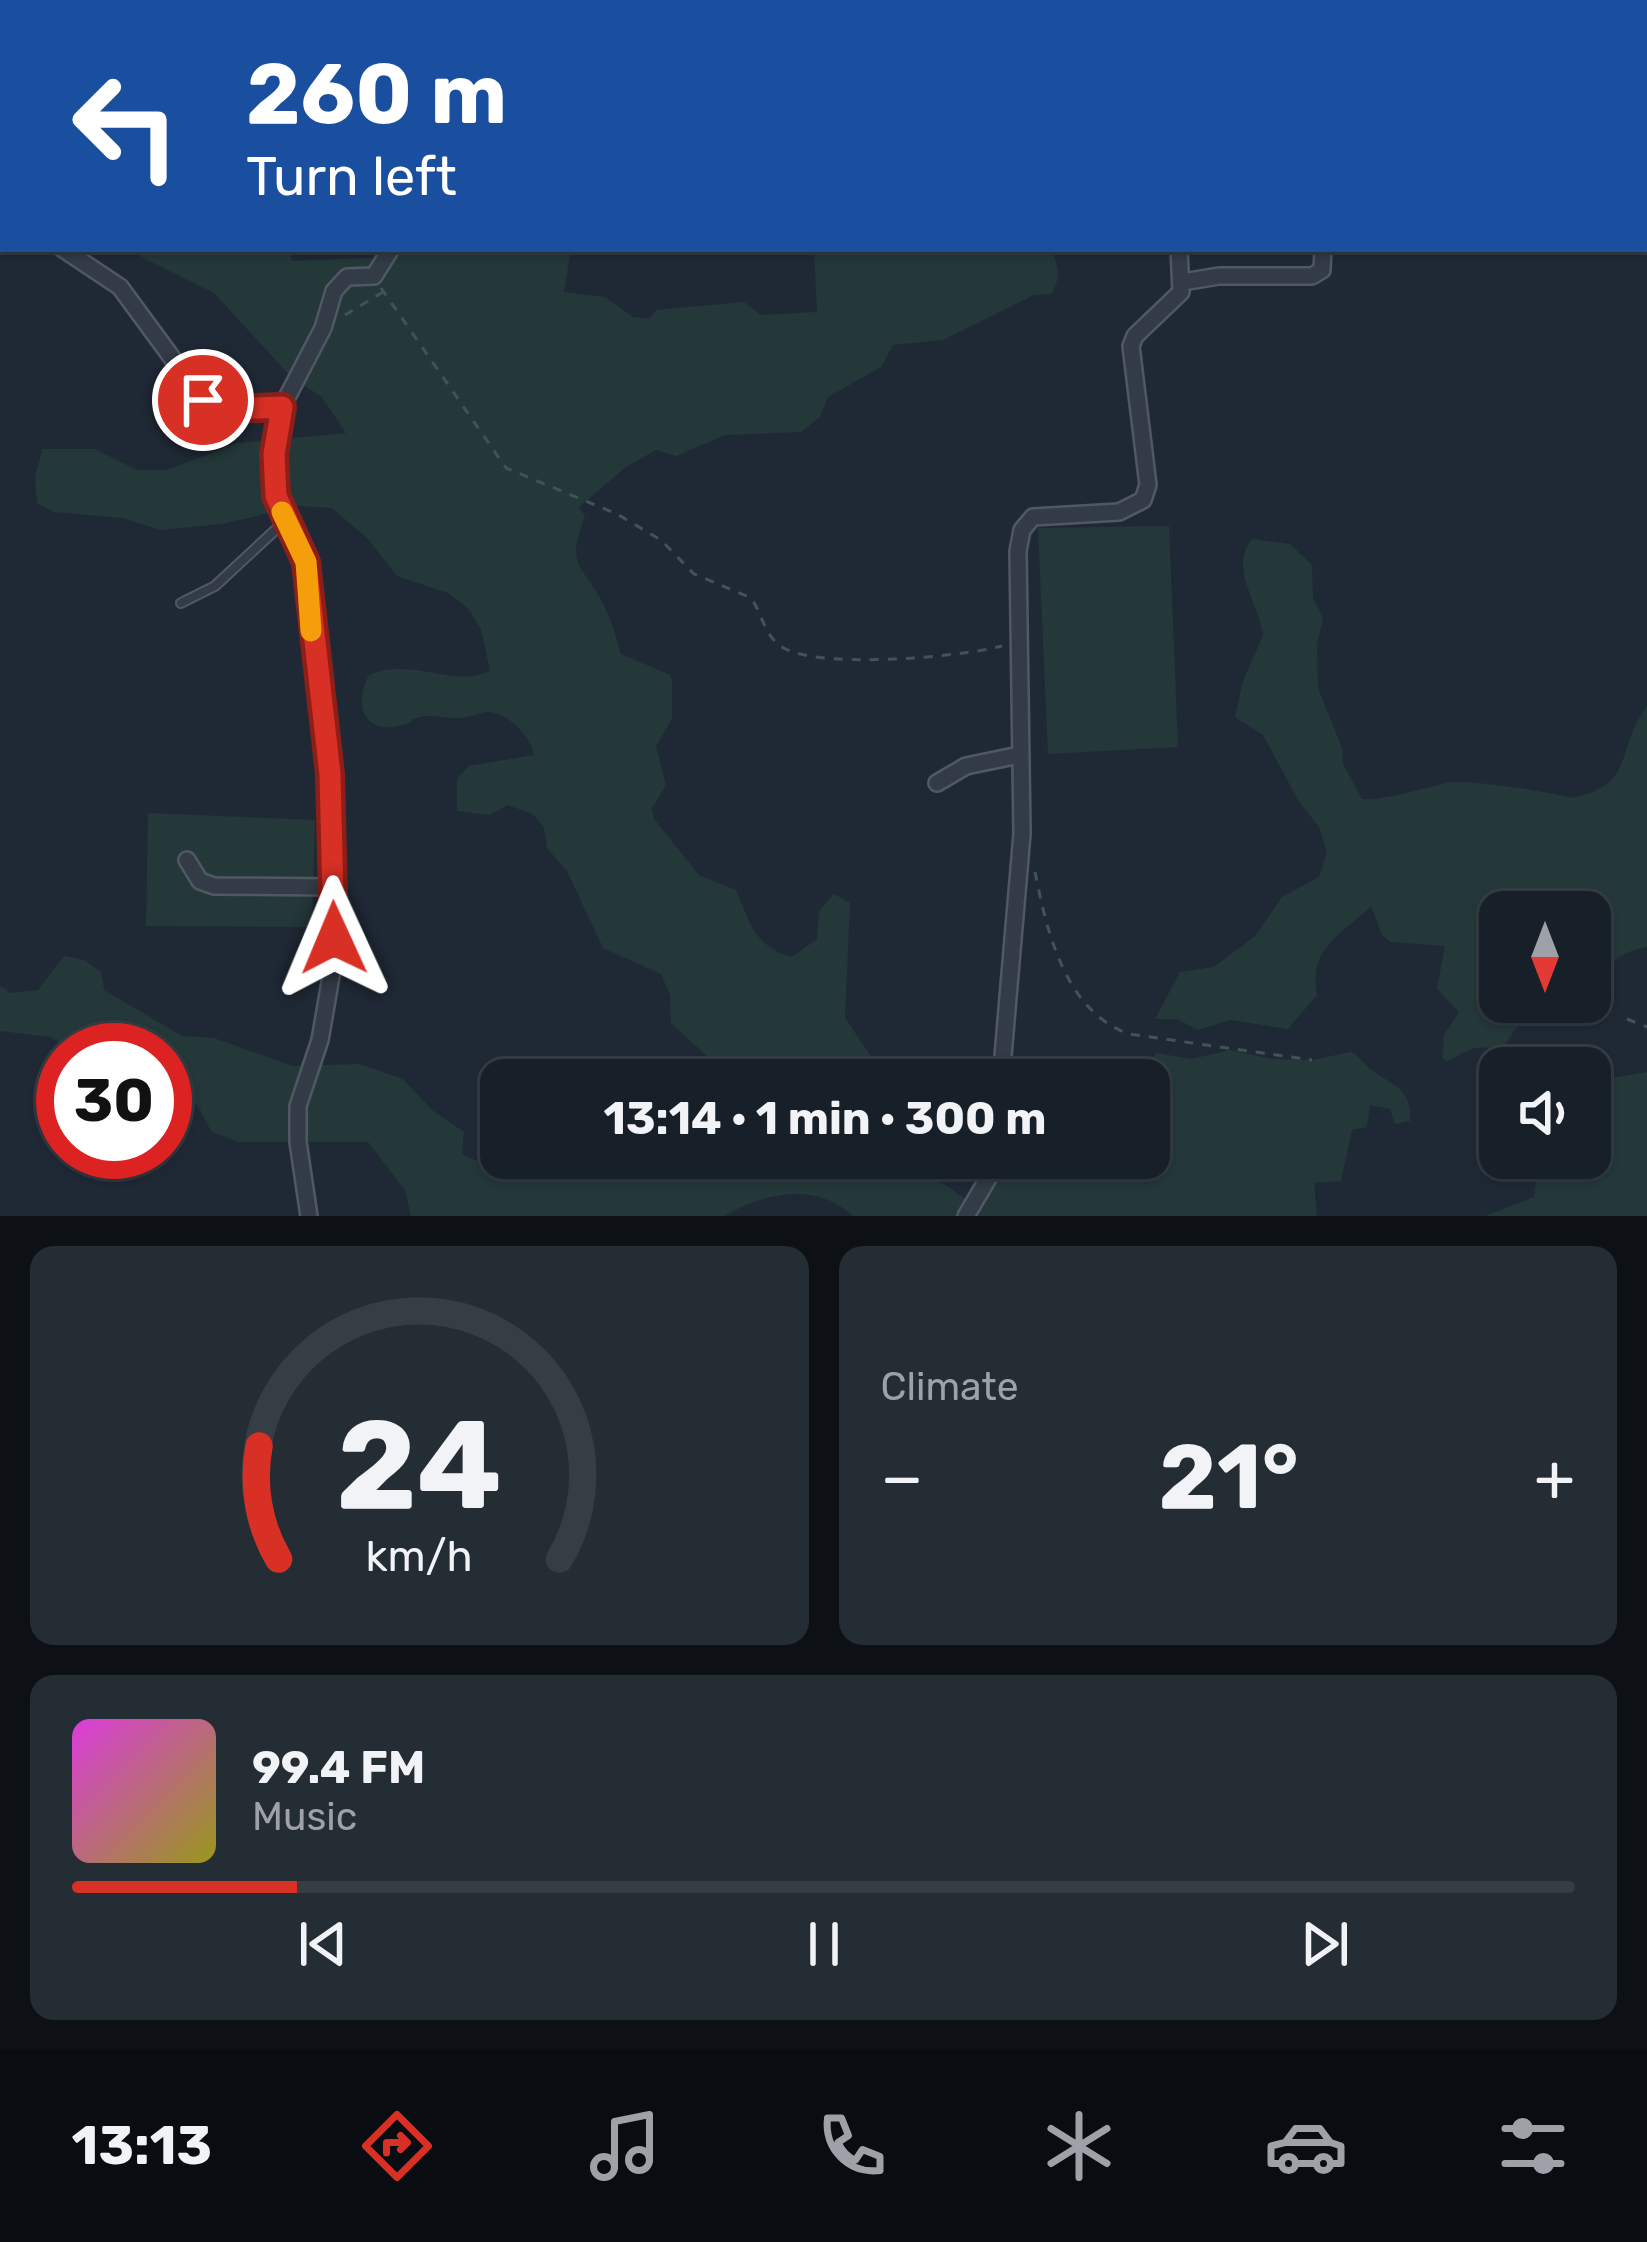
<!DOCTYPE html>
<html lang="en">
<head>
<meta charset="utf-8">
<style>
  :root { --surface:#171f28; --page:#242c34; --text:#f1f3f6; --muted:#9ea2a8; --line:#363d45; --accent:#d93025 }
  body { margin:0; font-family:Rubik,sans-serif; background:var(--page); color:var(--text); height:100vh; display:flex; flex-direction:column; font-size:45px; white-space:nowrap }
  * { box-sizing:border-box; margin:0 }
  p { font-size:39px; color:var(--muted) }
  .icon { flex:none; width:66px; height:66px; fill:none; stroke:currentColor; stroke-width:2; stroke-linecap:round; stroke-linejoin:round }
  .map { position:relative; height:1216px; overflow:hidden }
  .sheet { display:flex; flex-direction:column; gap:30px; padding:30px; background:#0d1116; flex:1 }
  .sheet>* { flex:none }
  .hud { position:absolute; left:0px; top:0px; width:1647px; height:252px; box-shadow:0 3px 9px #0004,0 0 0 3px var(--line); background:#1a4fa0; color:#fff; overflow:hidden }
  .needle { width:78px; rotate:180deg }
  .fabs { position:absolute; left:1479px; top:891px; display:grid; gap:24px }
  .fabs a { display:grid; place-items:center; width:132px; height:132px; border-radius:24px; background:var(--surface); box-shadow:0 3px 9px #0004,0 0 0 3px var(--line); font-size:60px }
  .speed { position:absolute; left:36px; top:1023px; display:flex; gap:24px; font-size:60px; font-weight:700; text-align:center }
  .speed>* { display:grid; place-content:center; width:156px; height:156px; border-radius:50%; background:var(--surface); box-shadow:0 3px 9px #0004,0 0 0 3px var(--line); line-height:1 }
  .speed .limit { border:18px solid #d22; background:#fff; color:#111 }
  .pin { position:absolute; display:grid; place-items:center; width:102px; height:102px; color:#fff; margin:-51px; border:6px solid #fff; border-radius:50%; box-shadow:0 3px 12px #0007 }
  .me { position:absolute; width:132px; margin:-66px; rotate:359deg; stroke-linejoin:round; filter:drop-shadow(0 0 9px #0008) }
  .turn { display:flex; align-items:center; gap:42px; height:252px; padding:0 48px; font-size:54px }
  .turn .icon { width:156px; height:156px; stroke-width:2.5 }
  .turn b { display:block; font-size:84px; line-height:102px }
  .big { font-size:90px; font-weight:700; line-height:1.1 }
  .sheet .tile { flex:1; display:flex; flex-direction:column; justify-content:center; gap:18px; min-width:0; padding:0 42px; border-radius:24px; background:var(--page) }
  .sheet .dial { align-items:center; gap:0 }
  .dial svg { height:312px; overflow:visible; fill:none; stroke:var(--line); stroke-width:7; stroke-linecap:round; text-anchor:middle }
  .dial text { fill:var(--text); stroke:none }
  .song { display:flex; align-items:center; gap:36px }
  .cover { width:144px; height:144px; border-radius:18px; background:linear-gradient(135deg,hsl(300 70% 55%),hsl(60 70% 35%)) }
  .played { height:12px; border-radius:6px; background:linear-gradient(90deg,var(--accent) 15%,var(--line) 15%) }
  .keys { display:flex; justify-content:space-around; direction:ltr }
  .heat { display:flex; justify-content:space-between; align-items:center; font-size:66px; direction:ltr }
  .sheet .tiles { flex:1; display:grid; gap:30px; grid-template-columns:1fr 1fr }
  .tile:last-child { grid-column:span 2 }
  .trip { position:absolute; left:480px; top:1059px; width:690px; height:120px; border-radius:24px; background:var(--surface); box-shadow:0 3px 9px #0004,0 0 0 3px var(--line); font-weight:700; line-height:120px; text-align:center }
  .dock { display:flex; height:192px; justify-content:space-around; align-items:center; background:#090c10; color:var(--muted) }
  .dock .icon { width:84px; height:84px }
  .dock .on { color:var(--accent) }
  .dock b { font-size:54px; color:var(--text) }
  .map>svg:first-child { display:block }
  .green { fill:#243839 }
  .lines { fill:none; stroke-linecap:round; stroke-linejoin:round }
  .service-casing { stroke:#505864; stroke-width:12 }
  .minor-casing { stroke:#505864; stroke-width:20 }
  .path { stroke:#405456; stroke-width:3; stroke-dasharray:9 9; stroke-linecap:butt }
  .service { stroke:#323b46; stroke-width:8 }
  .minor { stroke:#323b46; stroke-width:15 }
  .route-casing { stroke:#8d1f18; stroke-width:30 }
  .route { stroke:#d93025; stroke-width:21 }
  .slow { stroke:#f59e0b; stroke-width:21 }
</style>
</head>
<body>
<div class="map">
<svg width="1647" height="1216" viewBox="0 0 1647 1216">
  <rect width="100%" height="100%" fill="#1f2935"/>
  <path class="green" d="M0,0H482L3,3V150Z
    M125,249H289L292,261L393,257L395,249H571L564,292L605,297L633,317L650,319L656,310L744,302L761,315L817,312L814,249H950C962,258 1030,249 1052,249C1057,265 1062,279 1051,294L1034,295L943,340L893,345L881,367L828,397L820,417L801,432L725,435L676,456L656,450L626,467L579,507L585,516C564,570 584,563 604,606C612,621 616,638 621,654L670,675L672,680V719L656,746L666,785L652,808L654,819L699,875L736,890C750,922 754,947 792,957L817,939L819,911L834,894L850,903L845,1018L887,1080H733L671,1023L670,995L661,974L603,948L567,871L547,848L544,828L534,815L508,805L489,815L457,811V778L469,766L534,755C531,737 508,712 487,712C478,713 469,718 459,718C446,719 433,714 420,717C403,721 420,720 403,725C364,736 353,705 369,675C412,656 455,689 490,671L481,629L468,608L448,593L397,576L368,539L332,508L300,506L222,524L160,530L123,518L54,512L37,503L35,476L43,449H95L137,470H167L237,443L346,433L322,397L292,378L214,293Z
    M1169,526L1178,747L1048,754L1038,528Z
    M1252,539L1290,544L1312,565L1313,598L1323,618L1317,645L1318,688L1342,748L1343,764L1362,799C1381,801 1426,788 1446,783C1465,778 1550,792 1572,798C1637,785 1615,748 1647,706V947C1614,953 1600,970 1590,1001V912H1500V1002L1589,1003C1546,1017 1535,993 1504,1047L1473,1048L1447,1061L1442,1058L1444,1035L1459,1012L1437,989L1445,946L1391,942L1382,935L1371,906C1343,934 1307,948 1317,995L1288,1029L1230,1020L1198,1030L1177,1019H1155L1180,972L1214,967L1255,936L1282,897L1319,877L1327,853L1319,827L1298,800L1263,735L1235,717L1243,681L1263,635C1260,605 1228,568 1252,539Z
    M148,813L315,820L312,927L146,926Z
    M64,956L84,960L101,972L104,990L182,1036L214,1038L292,1066L359,1064L403,1079L432,1110L464,1132L462,1154L475,1160H545L587,1172L640,1168L650,1158H918L917,1165L967,1200L994,1158H1149V1080H1139L1156,1053L1191,1059L1230,1050L1272,1059L1312,1060L1351,1052C1361,1057 1364,1065 1373,1071C1394,1086 1412,1089 1410,1121L1395,1124L1390,1109L1370,1105L1367,1127L1352,1130L1341,1181L1314,1183L1317,1216H853C816,1181 763,1193 724,1216H411L405,1190L368,1142H238L211,1131L198,1106L165,1081V1050H68L51,1037L0,1031V986L11,993L38,990Z
    M1647,1072V1216H1485L1534,1197L1539,1158H1590V1082Z"/>
  <g class="lines">
    <g class="service-casing">
      <path id="service" d="M181,603L215,586L285,521"/>
    </g>
    <g class="minor-casing">
      <path id="minor" d="M1168,0L1186,3
        M1282,0V3
        M496,3V0
        M1251,3L1271,0
        M1369,3L1370,0
        M0,222L3,223
        M63,249L120,287L203,400L232,409L282,407
        M1183,282L1219,276H1312L1322,270L1323,249
        M937,783L966,766L1019,755
        M187,860L200,881L214,886L334,887
        M1007,1080L1003,1056L1022,834L1018,551L1022,530L1033,517L1119,512L1143,500L1148,485L1131,346L1135,336L1181,292L1179,249
        M309,1216L298,1142V1106L320,1040L333,965L330,774L306,563L276,496L274,454L282,407L323,328L334,291L347,277L374,276L391,249
        M966,1216L1000,1158"/>
    </g>
    <path class="path" d="M381,288L506,468L617,514L661,540L694,574L751,598C762,613 763,632 779,645C811,671 961,657 1002,646
      M345,315L383,292
      M1035,872C1047,932 1065,1011 1129,1034L1312,1060
      M1627,1019L1647,1027"/>
    <use href="#service" class="service"/>
    <use href="#minor" class="minor"/>
  </g>
  <g class="lines">
    <g class="route-casing">
      <path id="route" d="M203,400L232,409L282,407L274,454L276,496L306,562L330,774L334,938"/>
    </g>
    <use href="#route" class="route"/>
    <path class="slow" d="M282,512L306,562L311,631"/>
  </g>
</svg>
<div class="fabs">
<a><svg class="needle" viewBox="-14 -14 28 28"><path d="M0-13l5 13h-10z" fill="#e53935"/><path d="M0 13l5-13h-10z" fill="#9ea2a8"/></svg></a>
<a><svg class="icon" aria-label="sound" viewBox="0 0 24 24"><path d="M4 9h4l5-4v14l-5-4H4zM17 9q2 3 0 6"/></svg></a>
</div>
<div class="speed"><div class="limit">30</div></div>
<div class="pin" style="left:203px;top:400px;background:#d93025"><svg class="icon" aria-label="arrive" viewBox="0 0 24 24"><path d="M6 21V4h12l-3 4 3 4H6"/></svg></div>
<svg class="me" style="left:334px;top:938px" viewBox="-20 -20 40 40"><path d="M0-17L14 15 0 8-14 15z" fill="#d93025" stroke="#fff" stroke-width="4"/></svg>
<div class="trip">13:14 · 1 min · 300 m</div>
<div class="hud">
<div class="turn"><svg class="icon" aria-label="left" viewBox="0 0 24 24"><path d="M17 20v-9H6M10 6l-5 5 5 5"/></svg><div><b>260 m</b>Turn left</div></div>
</div>
</div>
<section class="sheet">
<div class="tiles">
<div class="tile dial"><svg viewBox="0 0 100 80">
<path d="M14 69A42 42 0 1 1 86 69"/>
<path d="M14 69A42 42 0 0 1 9 40" stroke="#d93025"/>
<text x="50" y="56" font-size="32" font-weight="700">24</text>
<text x="50" y="72" font-size="11">km/h</text>
</svg></div>
<div class="tile"><p>Climate</p>
<div class="heat"><a>−</a><b class="big">21°</b><a>+</a></div>
</div>
<div class="tile">
<div class="song"><i class="cover"></i><div><b>99.4 FM</b><p>Music</p></div></div>
<div class="played"></div>
<div class="keys"><svg class="icon" aria-label="previous" viewBox="0 0 24 24"><path d="M18 5L8 12l10 7zM5 5v14"/></svg><svg class="icon" aria-label="pause" viewBox="0 0 24 24"><path d="M8 5v14M16 5v14"/></svg><svg class="icon" aria-label="next" viewBox="0 0 24 24"><path d="M6 5l10 7-10 7zM19 5v14"/></svg></div>
</div>
</div>
</section>
<nav class="dock">
<b>13:13</b>
<svg class="icon on" aria-label="directions" viewBox="0 0 24 24"><path d="M12 3l9 9-9 9-9-9zM9 14v-3h6M13 9l2 2-2 2"/></svg>
<svg class="icon" aria-label="music" viewBox="0 0 24 24"><path d="M9 18V5l10-2v13"/><circle cx="6" cy="18" r="3"/><circle cx="16" cy="16" r="3"/></svg>
<svg class="icon" aria-label="phone" viewBox="0 0 24 24"><path d="M5 4h4l2 5-3 2q2 4 5 5l2-3 5 2v4C11 20 4 13 5 4z"/></svg>
<svg class="icon" aria-label="climate" viewBox="0 0 24 24"><path d="M12 3v18M4 7l16 10M4 17L20 7"/></svg>
<svg class="icon" aria-label="car" viewBox="0 0 24 24"><path d="M5 17H2v-5l4-1 3-4h7l3 4 3 1v5h-3M9 17h6M6 11h13"/><circle cx="7" cy="17" r="2"/><circle cx="17" cy="17" r="2"/></svg>
<svg class="icon" aria-label="filters" viewBox="0 0 24 24"><path d="M4 7h16M4 17h16"/><circle cx="9" cy="7" r="2"/><circle cx="15" cy="17" r="2"/></svg>
</nav>
</body>
</html>
